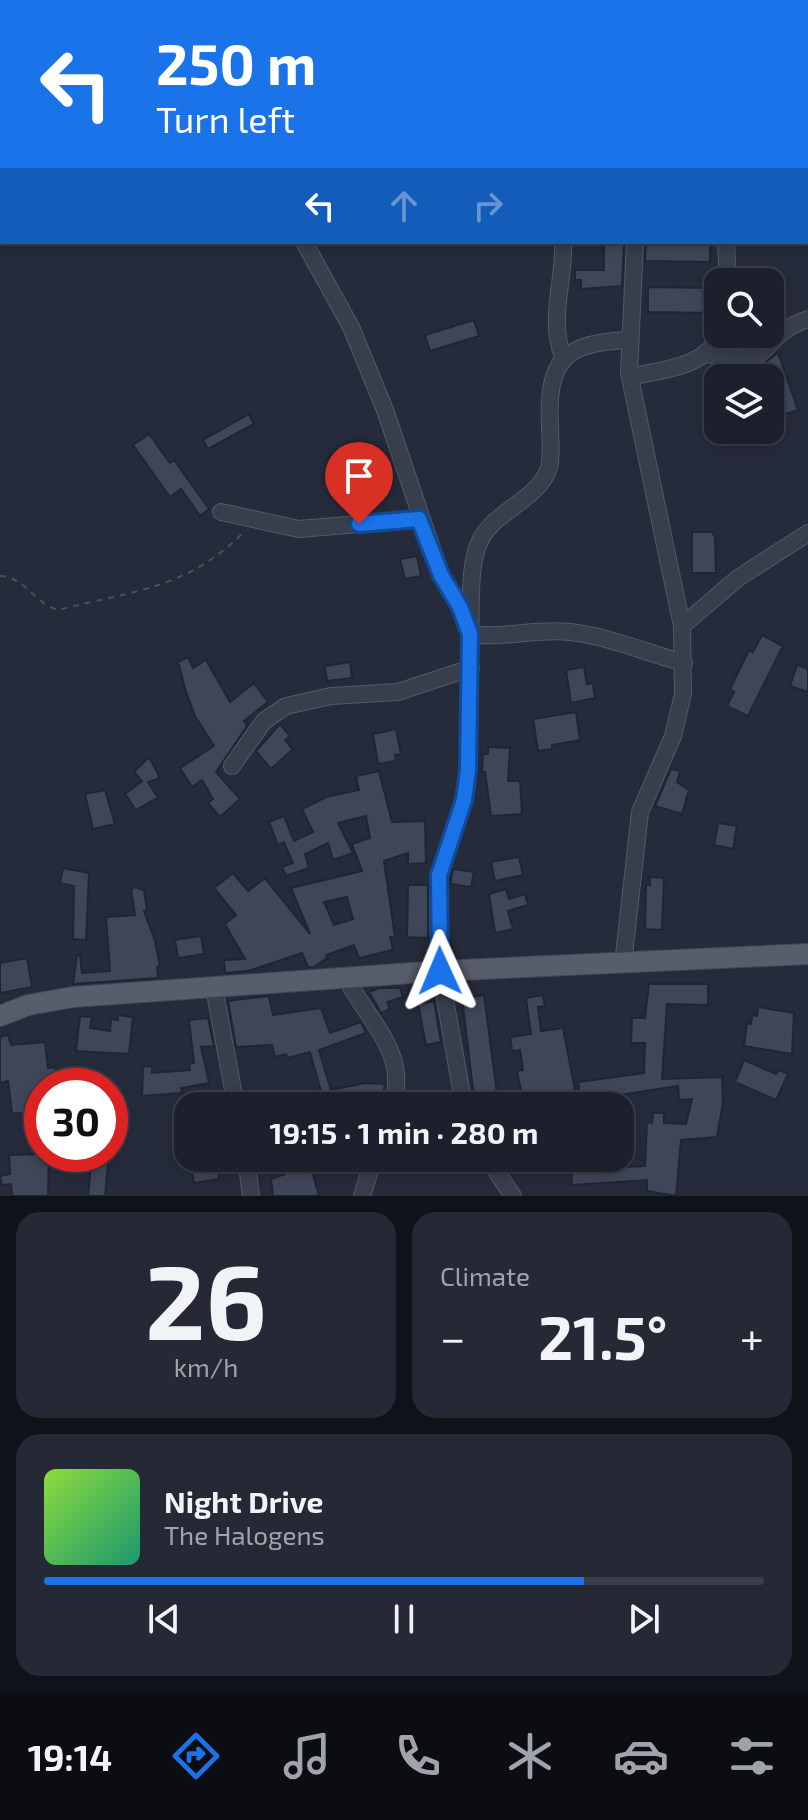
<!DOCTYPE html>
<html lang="en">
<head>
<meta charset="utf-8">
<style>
  :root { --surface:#1c202d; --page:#252835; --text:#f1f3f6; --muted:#a0a3aa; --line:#3a3e49; --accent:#1a73e8 }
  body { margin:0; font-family:"Exo 2",sans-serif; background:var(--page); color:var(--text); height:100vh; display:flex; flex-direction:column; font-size:30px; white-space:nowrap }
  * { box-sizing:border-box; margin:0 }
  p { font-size:26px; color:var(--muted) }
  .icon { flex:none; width:44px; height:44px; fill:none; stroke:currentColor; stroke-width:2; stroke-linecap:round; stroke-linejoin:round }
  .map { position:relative; height:1196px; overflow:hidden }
  .drawer { display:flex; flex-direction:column; gap:16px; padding:16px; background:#0f1219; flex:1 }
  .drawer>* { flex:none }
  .banner { position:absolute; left:0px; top:0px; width:808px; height:244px; box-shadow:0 4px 12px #0003,0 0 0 2px var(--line); background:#1a73e8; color:#fff; overflow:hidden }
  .tools { position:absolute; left:704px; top:268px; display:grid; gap:16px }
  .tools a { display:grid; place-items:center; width:80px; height:80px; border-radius:16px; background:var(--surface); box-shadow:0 4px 12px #0003,0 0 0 2px var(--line); font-size:40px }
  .speed { position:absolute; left:24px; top:1068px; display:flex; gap:16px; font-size:40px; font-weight:700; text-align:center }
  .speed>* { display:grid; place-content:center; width:104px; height:104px; border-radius:50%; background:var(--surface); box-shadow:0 4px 12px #0003,0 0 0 2px var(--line); line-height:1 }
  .speed .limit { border:12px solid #d22; background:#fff; color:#111 }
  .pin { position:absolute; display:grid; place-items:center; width:68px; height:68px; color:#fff; margin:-82px -34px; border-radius:50% 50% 50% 0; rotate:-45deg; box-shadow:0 0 8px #0007 }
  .pin .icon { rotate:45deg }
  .me { position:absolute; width:88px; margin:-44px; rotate:359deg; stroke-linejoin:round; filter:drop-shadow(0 0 6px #0008) }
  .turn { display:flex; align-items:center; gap:28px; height:168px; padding:0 24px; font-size:36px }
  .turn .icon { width:104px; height:104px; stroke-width:2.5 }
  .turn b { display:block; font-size:56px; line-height:68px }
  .lanes { display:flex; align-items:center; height:76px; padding:0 24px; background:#0003; justify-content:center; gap:40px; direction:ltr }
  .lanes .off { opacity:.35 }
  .big { font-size:60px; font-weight:700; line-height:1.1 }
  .drawer .card { flex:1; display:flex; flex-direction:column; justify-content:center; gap:12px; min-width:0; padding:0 28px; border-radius:24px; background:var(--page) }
  .drawer .dial { align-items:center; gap:0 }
  .dial b { font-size:104px; line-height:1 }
  .song { display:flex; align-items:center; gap:24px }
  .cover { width:96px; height:96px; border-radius:12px; background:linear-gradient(135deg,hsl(90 70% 55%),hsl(160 70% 35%)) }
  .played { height:8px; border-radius:4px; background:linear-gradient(90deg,var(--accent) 75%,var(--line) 75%) }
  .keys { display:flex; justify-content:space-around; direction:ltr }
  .heat { display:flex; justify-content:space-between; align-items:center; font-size:44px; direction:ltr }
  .drawer .tiles { flex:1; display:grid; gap:16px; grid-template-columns:1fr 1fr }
  .card:last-child { grid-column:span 2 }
  .trip { position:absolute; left:174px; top:1092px; width:460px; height:80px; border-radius:24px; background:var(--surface); box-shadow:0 4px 12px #0003,0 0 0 2px var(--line); font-weight:700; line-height:80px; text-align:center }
  .tab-bar { display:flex; height:128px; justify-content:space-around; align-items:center; background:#0b0d12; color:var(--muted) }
  .tab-bar .icon { width:56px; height:56px }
  .tab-bar .active { color:var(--accent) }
  .tab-bar b { font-size:36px; color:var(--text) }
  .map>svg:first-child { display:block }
  .building { fill:#404659; stroke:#202533; stroke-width:2; fill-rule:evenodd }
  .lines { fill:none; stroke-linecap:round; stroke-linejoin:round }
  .minor-casing { stroke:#545967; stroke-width:18 }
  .major-casing { stroke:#424755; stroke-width:22 }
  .path { stroke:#46545a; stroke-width:2; stroke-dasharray:6 6; stroke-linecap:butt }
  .minor { stroke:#393e4c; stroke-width:16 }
  .major { stroke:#585d6c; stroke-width:20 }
  .route-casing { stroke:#114b97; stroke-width:20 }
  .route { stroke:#1a73e8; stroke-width:14 }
</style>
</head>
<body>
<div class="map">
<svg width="808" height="1196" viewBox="0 0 808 1196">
  <rect width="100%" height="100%" fill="#262b3c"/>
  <path class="building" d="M604,242H624L622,286L581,289V280H575V270H604Z
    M646,242H710V262L645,261Z
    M648,287L714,288L713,313L648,312Z
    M474,320L479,336L430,351L425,335Z
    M778,353L798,410L786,414L767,361Z
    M249,414L254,424L208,449L203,440Z
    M149,434L170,463L174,460L209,509L200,516L181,489L170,497L133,445Z
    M692,532H712L715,537L716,573H692Z
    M417,556L421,576L405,579L400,559Z
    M762,635L783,646L748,716L727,706L734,692L730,689L749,650L753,652Z
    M188,657L193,668L206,660L230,702L254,683L268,702L244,721L247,726L216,772L240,799L220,817L208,803L213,799L202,780L192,787L180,768L214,746L195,716L186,692L178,662Z
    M350,662L352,678L327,681L325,666Z
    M797,665L808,669V692L790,686Z
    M584,667L587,684L593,683L595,698L571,703L566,670Z
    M576,712L580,740L552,745V749L538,751L533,719Z
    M280,724L290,736L285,740L293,749L271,769L256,751Z
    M396,729L401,754L395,755L396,761L378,764L373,734Z
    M488,747L510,748L508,781H520L522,814L491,816L485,772H482L483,754H488Z
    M149,757L160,778L148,782L158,798L136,810L125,794L142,781L134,772Z
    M671,769L680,771L677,782L689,790L682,814L655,806Z
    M379,771L392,822L425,821L426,863L408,864V853L384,861L395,937H390L393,950L359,958L354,945L326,955L327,958L314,967H308L302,953L248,971L225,973L224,960L245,959L225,924L236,915L214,888L233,873L248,891L265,878L310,934L291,888L362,871L352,844L370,838L366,816L338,823L353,853L333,860L328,843L305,854L309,868L286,876L282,867L293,863L284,842L278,845L269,822L284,816L294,841L313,832L302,809L326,797L359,790L356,776ZM347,897L353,919L334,925L324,902Z
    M105,790L115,824L93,829L85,794Z
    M718,823L737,826L733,849L714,845Z
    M519,857L523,875L495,881L491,862Z
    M63,868L89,873L86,940L73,939L74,886L60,883Z
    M453,869L474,872L471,887L450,884Z
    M650,877L664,878L662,930L645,929L646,885H650Z
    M408,885H428V938L407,937Z
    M135,887L144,890L147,910L144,911L155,941L160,966L157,967L158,978L73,984L77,955H80L82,973L110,971L106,917L135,915L131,889Z
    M506,889L509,899L525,894L528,905L508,911L513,929L495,933L489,894Z
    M201,936L204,954L178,958L175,940Z
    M27,958L32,987L0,993V963Z
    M649,984H708V1005L667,1004L662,1079L722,1077L723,1103L717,1137L681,1140L676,1196L647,1191V1180L572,1185L571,1165L587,1164V1160L622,1158L623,1167L645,1166L647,1122L652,1123L653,1113H664V1123L686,1124L692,1099L679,1100L678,1086L581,1101L578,1082L644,1073L645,1043H631L632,1018H645Z
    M380,988H400L403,997L387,1002L390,1009L381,1013L369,992Z
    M484,995L498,1101L490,1102L491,1106H475L462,998Z
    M543,995L545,1006L538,1007L541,1031L563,1028L575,1090L523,1100L517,1071L523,1070L520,1050L512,1051L510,1037L531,1034L526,998Z
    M269,996L273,1015L321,1008L330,1033L361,1022L366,1033L319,1050L331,1090L365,1083L385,1084L381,1106H297L316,1098L314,1093L321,1091L310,1052L288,1058L286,1054L275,1057L272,1045L236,1047L228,1001Z
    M434,1001L441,1042L426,1045L418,1004Z
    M758,1007L794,1013L792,1054L744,1046L747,1023L751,1024L752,1015L757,1016Z
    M118,1015L133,1017L129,1054L76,1051L80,1016L92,1017L90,1028L110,1031L111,1019L118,1020Z
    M208,1018L214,1046L201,1047L209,1083L181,1088L182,1093L142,1096L143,1067L152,1066V1073L190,1070L189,1064L194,1063L189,1020Z
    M8,1035L11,1045L45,1042L48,1068L55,1067L57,1078L56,1086H42V1114L12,1113L8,1081L0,1083V1037Z
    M744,1060L776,1074L779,1070L788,1074L776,1100L735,1082Z
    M49,1154L48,1196H12L11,1184L2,1185L0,1176L10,1174L9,1155Z
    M92,1154H109L105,1196H88Z
    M190,1158H208L210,1169L217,1167L219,1179L194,1183Z
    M257,1158H314L317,1169L312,1171L319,1196H273L271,1179L285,1174L284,1168L259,1172Z"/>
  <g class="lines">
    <g class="minor-casing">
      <path id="minor" d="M126,0L127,2
        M585,2V0
        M806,119H808
        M304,242L351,327L385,410L441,575L460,607L470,634L468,770L464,800L439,875L438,914L440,971L464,1106
        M726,242L728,282
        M628,340C564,343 547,360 550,425C550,437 552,456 549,468C538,501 492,511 479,543C468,568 472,607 470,634C504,639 536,628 570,632C608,636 647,653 684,663
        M709,354C778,371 756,336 808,319
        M563,356C548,321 565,279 563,242
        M630,377C662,369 706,368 720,334
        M221,512L299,529L419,519
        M682,626L738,578L808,533
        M232,766L264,721L286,706L331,696L398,692L471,668
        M623,964L640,812L673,736L683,694L682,626L629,373L635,242
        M346,978C368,1021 410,1054 392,1106
        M214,987L236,1106
        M246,1158L251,1196
        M487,1158L513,1196
        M362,1196L374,1158"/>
    </g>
    <g class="major-casing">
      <path id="major" d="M0,1016L28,1005L73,997L440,971L808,954"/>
    </g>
    <path class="path" d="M81,2L94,0
      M0,48L2,47
      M0,576C26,577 33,603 58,610C132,591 187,589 244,532"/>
    <use href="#minor" class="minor"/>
    <use href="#major" class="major"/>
  </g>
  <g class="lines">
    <g class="route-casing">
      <path id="route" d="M359,524L419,519L441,575L460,607L470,634L468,770L464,800L439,875L440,971"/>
    </g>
    <use href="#route" class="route"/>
  </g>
</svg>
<div class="tools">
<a><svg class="icon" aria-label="search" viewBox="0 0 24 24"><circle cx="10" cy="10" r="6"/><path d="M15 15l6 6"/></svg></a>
<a><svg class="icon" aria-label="layers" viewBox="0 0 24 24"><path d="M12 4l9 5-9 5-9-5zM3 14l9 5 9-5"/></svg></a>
</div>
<div class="speed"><div class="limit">30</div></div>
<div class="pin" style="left:359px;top:524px;background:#d93025"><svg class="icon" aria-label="arrive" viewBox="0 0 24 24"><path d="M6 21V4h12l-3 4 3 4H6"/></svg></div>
<svg class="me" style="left:440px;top:971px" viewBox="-20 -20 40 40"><path d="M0-17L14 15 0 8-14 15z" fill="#1a73e8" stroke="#fff" stroke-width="4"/></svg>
<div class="trip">19:15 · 1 min · 280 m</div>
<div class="banner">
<div class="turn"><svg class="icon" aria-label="left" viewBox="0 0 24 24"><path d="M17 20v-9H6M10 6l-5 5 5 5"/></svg><div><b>250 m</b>Turn left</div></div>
<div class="lanes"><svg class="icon" aria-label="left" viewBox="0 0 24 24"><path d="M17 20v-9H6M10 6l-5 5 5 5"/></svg><svg class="icon off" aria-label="ahead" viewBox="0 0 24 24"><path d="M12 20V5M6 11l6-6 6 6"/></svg><svg class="icon off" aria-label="right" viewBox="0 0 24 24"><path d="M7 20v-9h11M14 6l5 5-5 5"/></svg></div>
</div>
</div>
<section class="drawer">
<div class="tiles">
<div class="card dial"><b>26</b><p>km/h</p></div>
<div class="card"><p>Climate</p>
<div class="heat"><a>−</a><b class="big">21.5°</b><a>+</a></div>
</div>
<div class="card">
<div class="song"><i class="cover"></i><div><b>Night Drive</b><p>The Halogens</p></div></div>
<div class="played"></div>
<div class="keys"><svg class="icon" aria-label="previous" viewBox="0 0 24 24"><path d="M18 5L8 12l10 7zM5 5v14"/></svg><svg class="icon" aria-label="pause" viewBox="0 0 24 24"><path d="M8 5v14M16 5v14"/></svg><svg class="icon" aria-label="next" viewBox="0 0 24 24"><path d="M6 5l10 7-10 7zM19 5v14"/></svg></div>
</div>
</div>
</section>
<nav class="tab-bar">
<b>19:14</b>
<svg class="icon active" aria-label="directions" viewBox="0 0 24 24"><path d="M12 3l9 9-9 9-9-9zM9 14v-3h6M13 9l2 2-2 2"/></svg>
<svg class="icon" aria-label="music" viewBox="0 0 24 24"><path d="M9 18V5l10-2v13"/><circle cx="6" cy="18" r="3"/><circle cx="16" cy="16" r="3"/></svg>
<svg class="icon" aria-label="phone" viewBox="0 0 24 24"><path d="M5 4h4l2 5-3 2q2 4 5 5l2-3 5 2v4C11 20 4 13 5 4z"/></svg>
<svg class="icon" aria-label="climate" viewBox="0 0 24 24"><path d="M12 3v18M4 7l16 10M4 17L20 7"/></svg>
<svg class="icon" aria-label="car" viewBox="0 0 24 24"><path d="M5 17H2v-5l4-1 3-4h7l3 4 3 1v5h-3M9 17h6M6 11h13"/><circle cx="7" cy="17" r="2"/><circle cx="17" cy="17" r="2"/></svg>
<svg class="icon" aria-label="filters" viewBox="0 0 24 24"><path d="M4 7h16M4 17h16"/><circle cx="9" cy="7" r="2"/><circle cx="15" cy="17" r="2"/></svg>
</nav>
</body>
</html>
